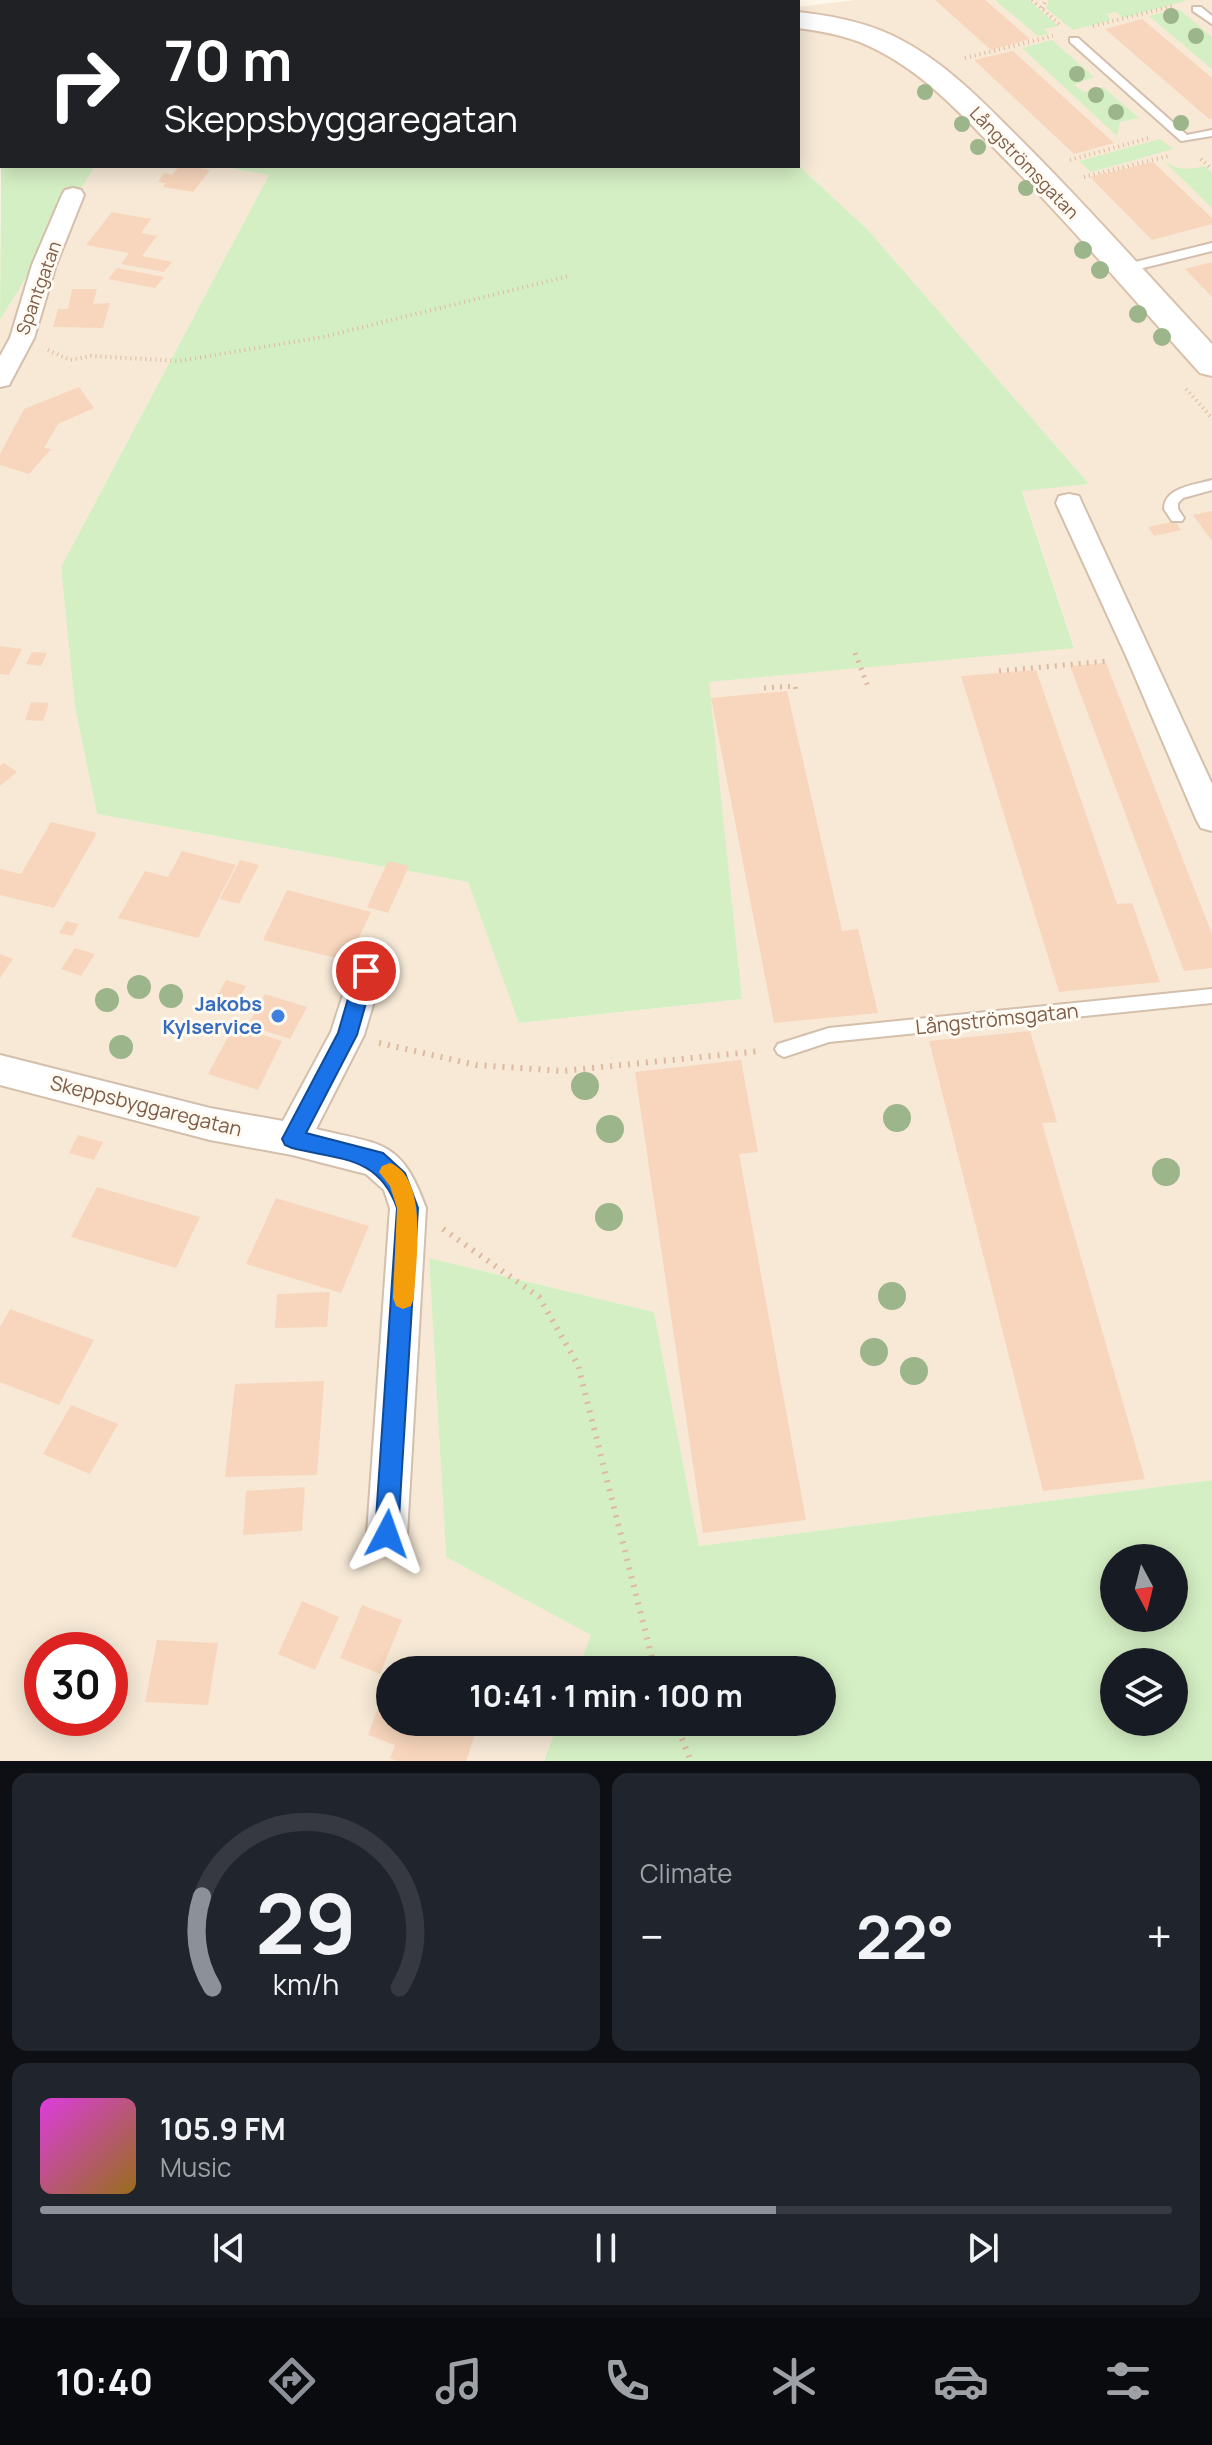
<!DOCTYPE html>
<html lang="en">
<head>
<meta charset="utf-8">
<style>
  :root { --surface:#171b24; --page:#20242c; --text:#f1f3f6; --muted:#9ea1a6; --line:#363941; --accent:#8c9099 }
  body { margin:0; font-family:Manrope,sans-serif; background:var(--page); color:var(--text); height:100vh; display:flex; flex-direction:column; font-size:30px; white-space:nowrap }
  * { box-sizing:border-box; margin:0 }
  p { font-size:26px; color:var(--muted) }
  .icon { flex:none; width:44px; height:44px; fill:none; stroke:currentColor; stroke-width:2; stroke-linecap:round; stroke-linejoin:round }
  .map { position:relative; height:1761px; overflow:hidden }
  .details { display:flex; flex-direction:column; gap:12px; padding:12px; background:#0d0f14; flex:1 }
  .details>* { flex:none }
  .banner { position:absolute; left:0px; top:0px; width:800px; height:168px; box-shadow:0 4px 20px #0003; background:#202124; color:#fff; overflow:hidden }
  .needle { width:52px; rotate:173deg }
  .controls { position:absolute; left:1100px; top:1544px; display:grid; gap:16px }
  .controls a { display:grid; place-items:center; width:88px; height:88px; border-radius:50%; background:var(--surface); box-shadow:0 4px 20px #0003; font-size:40px }
  .speed { position:absolute; left:24px; top:1632px; display:flex; gap:16px; font-size:40px; font-weight:700; text-align:center }
  .speed>* { display:grid; place-content:center; width:104px; height:104px; border-radius:50%; background:var(--surface); box-shadow:0 4px 20px #0003; line-height:1 }
  .speed .limit { border:12px solid #d22; background:#fff; color:#111 }
  .pin { position:absolute; display:grid; place-items:center; width:68px; height:68px; color:#fff; margin:-34px; border:4px solid #fff; border-radius:50%; box-shadow:0 2px 8px #0007 }
  .me { position:absolute; width:88px; margin:-44px; rotate:4deg; stroke-linejoin:round; filter:drop-shadow(0 0 6px #0008) }
  .turn { display:flex; align-items:center; gap:28px; height:168px; padding:0 32px; font-size:36px }
  .turn .icon { width:104px; height:104px; stroke-width:2.5 }
  .turn b { display:block; font-size:56px; line-height:68px }
  .big { font-size:60px; font-weight:700; line-height:1.1 }
  .details .widget { flex:1; display:flex; flex-direction:column; justify-content:center; gap:12px; min-width:0; padding:0 28px; border-radius:16px; background:var(--page) }
  .details .dial { align-items:center; gap:0 }
  .dial svg { height:208px; overflow:visible; fill:none; stroke:var(--line); stroke-width:7; stroke-linecap:round; text-anchor:middle }
  .dial text { fill:var(--text); stroke:none }
  .song { display:flex; align-items:center; gap:24px }
  .cover { width:96px; height:96px; border-radius:12px; background:linear-gradient(135deg,hsl(300 70% 55%),hsl(40 70% 35%)) }
  .played { height:8px; border-radius:4px; background:linear-gradient(90deg,var(--accent) 65%,var(--line) 65%) }
  .keys { display:flex; justify-content:space-around; direction:ltr }
  .heat { display:flex; justify-content:space-between; align-items:center; font-size:44px; direction:ltr }
  .details .tiles { flex:1; display:grid; gap:12px; grid-template-columns:1fr 1fr }
  .widget:last-child { grid-column:span 2 }
  .trip { position:absolute; left:376px; top:1656px; width:460px; height:80px; border-radius:40px; background:var(--surface); box-shadow:0 4px 20px #0003; font-weight:700; line-height:80px; text-align:center }
  .tabs { display:flex; height:128px; justify-content:space-around; align-items:center; background:#090b0e; color:var(--muted) }
  .tabs .icon { width:56px; height:56px }
  .tabs .current { color:var(--accent) }
  .tabs b { font-size:36px; color:var(--text) }
  .map>svg:first-child { display:block }
  .residential { fill:#f7e9d6; fill-rule:evenodd }
  .green { fill:#d5efc4; fill-rule:evenodd }
  .building { fill:#f8d6bd }
  .lines { fill:none; stroke-linecap:round; stroke-linejoin:round }
  .lane-casing { stroke:#d3bfac; stroke-width:4 }
  .street-casing { stroke:#d3bfac; stroke-width:4 }
  .secondary-casing { stroke:#d9c1ab; stroke-width:4 }
  .path-far2 { stroke:#deb99f; stroke-width:4; stroke-dasharray:1 4; stroke-linecap:butt }
  .path-far1 { stroke:#deb99f; stroke-width:5; stroke-dasharray:2 6; stroke-linecap:butt }
  .path { stroke:#deb99f; stroke-width:6; stroke-dasharray:2 7; stroke-linecap:butt }
  .lane { fill:#fff; fill-rule:evenodd }
  .street { fill:#fff; fill-rule:evenodd }
  .secondary { fill:#fff; fill-rule:evenodd }
  .tree { fill:#9db58a }
  .route { fill:#1a73e8; stroke:#114b97; stroke-width:2 }
  .slow { fill:#f59e0b }
  .shop-dot { fill:#3f7fe0; stroke:#fffaf2; stroke-width:3 }
  .labels { text-anchor:middle; stroke-width:6; stroke-linejoin:round; paint-order:stroke }
  .far-street-label { font-size:18px; fill:#7e5d48; stroke:#fffaf2 }
  .shop-label { font-size:20px; font-weight:bold; fill:#366cbe; stroke:#fffaf2; text-anchor:end }
  .street-label { font-size:20px; fill:#7e5d48; stroke:#fffaf2 }
</style>
</head>
<body>
<div class="map">
<svg width="1212" height="1761" viewBox="0 0 1212 1761">
  <rect width="100%" height="100%" fill="#fff7e9"/>
  <path class="residential" d="M856,0H1212V1480L699,1546L654,1312L429,1258L446,1557L592,1635L578,1670H390V1722H558L544,1761H0V320L95,166H219L269,175L61,567L75,707L97,814L468,882L520,1023L742,999L708,682L1074,647L1022,490L1089,484L868,230L798,165V7ZM42,1650H110V1718H42Z"/>
  <path class="green" d="M7,0H609L612,2H2Z
    M995,0H1029L1058,26L1044,29L1049,34L1038,36Z
    M1049,0H1184L1185,1L1123,18L1116,12L1106,14L1111,20L1073,30L1046,8Z
    M2,2V166H95L0,320Z
    M1173,10H1180L1212,37V69L1149,16Z
    M1052,40L1094,77L1074,85L1084,92L1103,87L1139,118L1120,122L1117,136L1022,48Z
    M1160,139L1173,149L1091,172L1079,161Z
    M1163,160C1178,171 1188,170 1205,166L1212,173V208Z
    M798,165L868,230L1089,484L1022,491L1074,648L709,682L742,999L519,1023L468,882L97,814L75,707L61,567L269,175L219,166Z
    M429,1258L654,1312L699,1546L1212,1480V1761H544L558,1722H822V1670H578L591,1635L446,1557ZM1114,1558H1174V1618H1114ZM1114,1662H1174V1722H1114Z"/>
  <path class="building" d="M935,0H985L1030,39L991,50Z
    M1142,19L1212,78V118L1209,119L1105,29Z
    M1013,51L1114,143L1074,154L974,60Z
    M1153,162L1212,218V224L1152,240L1090,177Z
    M179,166H187L210,170L193,192L163,187L166,183L158,182L164,173L172,175Z
    M112,212L151,219L141,233L157,236L142,256L172,262L164,272L121,264L129,253L86,245Z
    M1212,262V297L1185,269Z
    M117,268L164,277L155,288L108,279Z
    M72,289H97L93,304L110,303L103,328L53,327L58,309H68Z
    M79,387L94,408L58,424L44,448L51,449L29,474L0,465V454L24,409Z
    M1212,511V541L1193,515Z
    M1175,521L1181,530L1154,536L1148,527Z
    M0,646L22,649L9,675L0,674Z
    M32,652L47,653L41,666L26,664Z
    M1106,663L1212,934V968L1184,971L1070,666Z
    M1036,670L1117,904L1132,903L1160,982L1059,992L961,676Z
    M787,691L842,931L858,929L878,1013L774,1023L711,698Z
    M31,702L49,703L43,721L25,720Z
    M4,763L17,772L0,786V766Z
    M51,822L97,833L54,908L0,895V869L21,874Z
    M182,851L236,865L198,938L118,918L145,871L168,877Z
    M240,860L259,865L239,904L220,899Z
    M388,861L409,866L388,913L367,907Z
    M287,890L371,912L348,961L263,940Z
    M66,921L79,924L72,936L59,933Z
    M75,948L95,954L81,976L61,969Z
    M0,954L13,959L0,978Z
    M226,980L246,986L237,1002L217,996Z
    M265,994L307,1007L290,1039L248,1025Z
    M234,1026L282,1041L258,1090L208,1074Z
    M1030,1031L1057,1122L1042,1123L1145,1479L1043,1491L929,1041Z
    M741,1060L758,1152L739,1154L806,1520L703,1533L635,1072Z
    M78,1135L103,1142L94,1160L69,1153Z
    M97,1187L200,1217L176,1268L71,1237Z
    M276,1198L369,1226L341,1293L246,1264Z
    M330,1292L327,1327L275,1328L277,1294Z
    M10,1309L94,1340L59,1405L0,1382V1327Z
    M324,1381L317,1475L225,1477L235,1384Z
    M71,1405L118,1424L90,1474L43,1454Z
    M305,1487L302,1531L243,1535L246,1491Z
    M302,1601L339,1617L315,1670L278,1654Z
    M362,1605L402,1620L380,1674L340,1658Z
    M157,1640L218,1643L208,1705L145,1702Z
    M390,1676V1722H479L466,1761H397L390,1758L395,1745L368,1735Z"/>
  <g class="lines">
    <g class="lane-casing">
      <path id="lane" d="M1193,7H1201L1212,16V24L1193,11Z
        M1070,38H1078L1187,135L1212,130V136L1181,141L1070,42Z
        M1212,243V251L1123,273L1117,269L1119,266Z
        M1212,480V490L1183,498L1178,503V509L1184,518L1182,521H1172L1164,509C1164,487 1195,485 1212,480Z
        M1212,989V1003L829,1042L784,1057L778,1054L775,1049L778,1044L829,1028Z"/>
    </g>
    <g class="street-casing">
      <path id="street" d="M73,188L81,190L84,195L56,265L34,338L9,385L0,387V356L10,338L32,265L62,195L65,190Z
        M1069,494L1079,496L1082,503L1212,784V831L1201,828L1196,819L1127,658L1056,503L1059,496Z
        M366,957L378,961L383,971L364,1035L316,1129C382,1145 401,1139 426,1208L407,1534L401,1548L387,1554L373,1548L367,1534L390,1208L384,1190L366,1174L292,1155L210,1140L0,1085V1055L210,1108L283,1121L331,1032L354,961Z"/>
    </g>
    <g class="secondary-casing">
      <path id="secondary" d="M701,0H732L734,2H703Z
        M798,12C834,16 871,23 903,41C948,65 984,103 1020,139C1086,205 1148,275 1212,344V376L1200,373C1133,299 1069,223 999,153C963,116 926,75 879,51C854,37 827,32 798,28Z"/>
    </g>
    <path class="path-far2" d="M655,0L658,2
      M765,0L775,2
      M1032,0L1059,24
      M1042,8L1046,0
      M1093,26L1173,6
      M965,58L1053,36
      M1201,159L1212,169
      M1070,160L1149,138
      M1084,177L1168,156
      M48,350L70,360L91,356L179,361L323,337L569,276
      M1186,389L1212,418"/>
    <path class="path-far1" d="M855,653L869,689
      M999,671L1109,661
      M764,688L795,686L796,691"/>
    <path class="path" d="M379,1043L476,1065L562,1071L761,1051
      M443,1229L539,1297L578,1365L655,1670
      M675,1722L691,1761"/>
    <use href="#lane" class="lane"/>
    <use href="#street" class="street"/>
    <use href="#secondary" class="secondary"/>
  </g>
  <g class="tree">
    <circle cx="1171" cy="16" r="8"/>
    <circle cx="1196" cy="36" r="8"/>
    <circle cx="1077" cy="74" r="8"/>
    <circle cx="925" cy="92" r="8"/>
    <circle cx="1096" cy="95" r="8"/>
    <circle cx="1116" cy="112" r="8"/>
    <circle cx="1181" cy="123" r="8"/>
    <circle cx="962" cy="124" r="8"/>
    <circle cx="978" cy="147" r="8"/>
    <circle cx="1026" cy="188" r="8"/>
    <circle cx="1083" cy="250" r="9"/>
    <circle cx="1100" cy="270" r="9"/>
    <circle cx="1138" cy="314" r="9"/>
    <circle cx="1162" cy="337" r="9"/>
    <circle cx="139" cy="987" r="12"/>
    <circle cx="171" cy="996" r="12"/>
    <circle cx="107" cy="1000" r="12"/>
    <circle cx="121" cy="1047" r="12"/>
    <circle cx="585" cy="1086" r="14"/>
    <circle cx="897" cy="1118" r="14"/>
    <circle cx="610" cy="1129" r="14"/>
    <circle cx="1166" cy="1172" r="14"/>
    <circle cx="609" cy="1217" r="14"/>
    <circle cx="892" cy="1296" r="14"/>
    <circle cx="874" cy="1352" r="14"/>
    <circle cx="914" cy="1371" r="14"/>
  </g>
  <path class="route" d="M366,963L372,965L375,971L357,1035L306,1133L383,1153L405,1173L418,1208L398,1534L395,1542L387,1545L379,1542L375,1534L397,1208C379,1156 340,1160 292,1148L285,1145L282,1139L338,1033L356,971L359,965Z"/>
  <path class="slow" d="M390,1163C430,1178 415,1263 414,1298L411,1306L403,1309L396,1306L393,1298L397,1208L390,1186L379,1172L382,1166Z"/>
  <circle class="shop-dot" cx="278" cy="1016" r="8"/>
  <g class="labels">
    <g class="far-street-label">
      <text transform="translate(1024 163) rotate(46)" y="6">Långströmsgatan</text>
      <text transform="translate(39 288) rotate(-70)" y="6">Spantgatan</text>
    </g>
    <g class="shop-label">
      <text x="262" y="1011">Jakobs<tspan x="262" dy="23">Kylservice</tspan></text>
    </g>
    <g class="street-label">
      <text transform="translate(997 1019) rotate(-6)" y="7">Långströmsgatan</text>
      <text transform="translate(146 1106) rotate(14)" y="7">Skeppsbyggaregatan</text>
    </g>
  </g>
</svg>
<div class="controls">
<a><svg class="needle" viewBox="-14 -14 28 28"><path d="M0-13l5 13h-10z" fill="#e53935"/><path d="M0 13l5-13h-10z" fill="#9ea1a6"/></svg></a>
<a><svg class="icon" aria-label="layers" viewBox="0 0 24 24"><path d="M12 4l9 5-9 5-9-5zM3 14l9 5 9-5"/></svg></a>
</div>
<div class="speed"><div class="limit">30</div></div>
<div class="pin" style="left:366px;top:971px;background:#d93025"><svg class="icon" aria-label="arrive" viewBox="0 0 24 24"><path d="M6 21V4h12l-3 4 3 4H6"/></svg></div>
<svg class="me" style="left:387px;top:1534px" viewBox="-20 -20 40 40"><path d="M0-17L14 15 0 8-14 15z" fill="#1a73e8" stroke="#fff" stroke-width="4"/></svg>
<div class="trip">10:41 · 1 min · 100 m</div>
<div class="banner">
<div class="turn"><svg class="icon" aria-label="right" viewBox="0 0 24 24"><path d="M7 20v-9h11M14 6l5 5-5 5"/></svg><div><b>70 m</b>Skeppsbyggaregatan</div></div>
</div>
</div>
<section class="details">
<div class="tiles">
<div class="widget dial"><svg viewBox="0 0 100 80">
<path d="M14 69A42 42 0 1 1 86 69"/>
<path d="M14 69A42 42 0 0 1 10 34" stroke="#8c9099"/>
<text x="50" y="56" font-size="32" font-weight="700">29</text>
<text x="50" y="72" font-size="11">km/h</text>
</svg></div>
<div class="widget"><p>Climate</p>
<div class="heat"><a>−</a><b class="big">22°</b><a>+</a></div>
</div>
<div class="widget">
<div class="song"><i class="cover"></i><div><b>105.9 FM</b><p>Music</p></div></div>
<div class="played"></div>
<div class="keys"><svg class="icon" aria-label="previous" viewBox="0 0 24 24"><path d="M18 5L8 12l10 7zM5 5v14"/></svg><svg class="icon" aria-label="pause" viewBox="0 0 24 24"><path d="M8 5v14M16 5v14"/></svg><svg class="icon" aria-label="next" viewBox="0 0 24 24"><path d="M6 5l10 7-10 7zM19 5v14"/></svg></div>
</div>
</div>
</section>
<nav class="tabs">
<b>10:40</b>
<svg class="icon current" aria-label="directions" viewBox="0 0 24 24"><path d="M12 3l9 9-9 9-9-9zM9 14v-3h6M13 9l2 2-2 2"/></svg>
<svg class="icon" aria-label="music" viewBox="0 0 24 24"><path d="M9 18V5l10-2v13"/><circle cx="6" cy="18" r="3"/><circle cx="16" cy="16" r="3"/></svg>
<svg class="icon" aria-label="phone" viewBox="0 0 24 24"><path d="M5 4h4l2 5-3 2q2 4 5 5l2-3 5 2v4C11 20 4 13 5 4z"/></svg>
<svg class="icon" aria-label="climate" viewBox="0 0 24 24"><path d="M12 3v18M4 7l16 10M4 17L20 7"/></svg>
<svg class="icon" aria-label="car" viewBox="0 0 24 24"><path d="M5 17H2v-5l4-1 3-4h7l3 4 3 1v5h-3M9 17h6M6 11h13"/><circle cx="7" cy="17" r="2"/><circle cx="17" cy="17" r="2"/></svg>
<svg class="icon" aria-label="filters" viewBox="0 0 24 24"><path d="M4 7h16M4 17h16"/><circle cx="9" cy="7" r="2"/><circle cx="15" cy="17" r="2"/></svg>
</nav>
</body>
</html>
